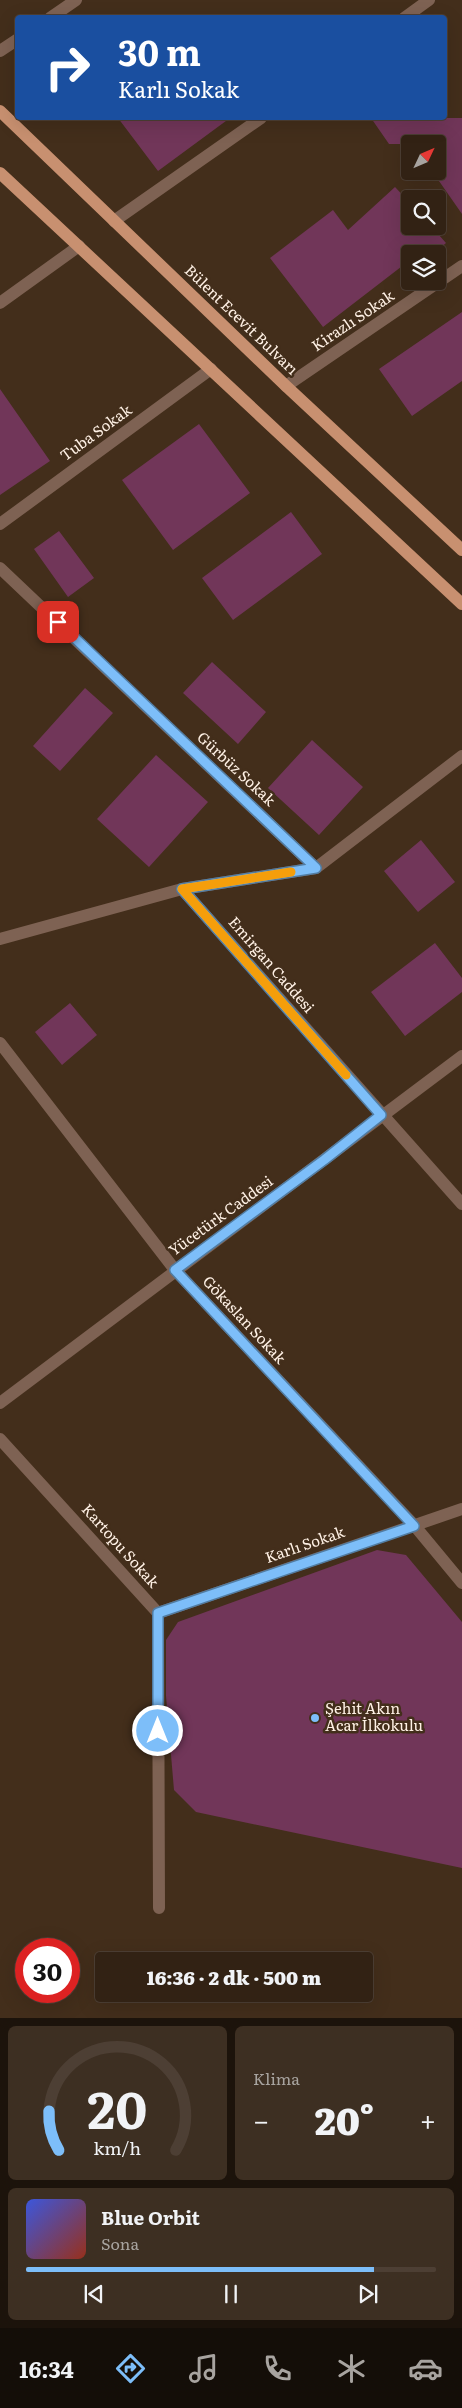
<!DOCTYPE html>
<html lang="tr">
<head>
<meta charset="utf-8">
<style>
  :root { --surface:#322214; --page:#3d2f22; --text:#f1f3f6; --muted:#a8a4a0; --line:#4d3f34; --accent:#7dbef9 }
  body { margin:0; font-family:Literata,serif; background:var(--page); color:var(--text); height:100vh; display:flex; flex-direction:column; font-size:19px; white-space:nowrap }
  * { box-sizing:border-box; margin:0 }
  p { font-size:16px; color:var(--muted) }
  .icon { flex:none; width:28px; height:28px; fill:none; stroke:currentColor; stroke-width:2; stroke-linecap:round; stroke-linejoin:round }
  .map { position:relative; height:2018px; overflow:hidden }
  .sheet { display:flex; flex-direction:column; gap:8px; padding:8px; background:#1c130b; flex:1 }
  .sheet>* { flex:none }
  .guide { position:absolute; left:15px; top:15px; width:432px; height:105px; border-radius:5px; box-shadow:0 5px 20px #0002,0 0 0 1px var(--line); background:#1a4fa0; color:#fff; overflow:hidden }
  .needle { width:32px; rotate:46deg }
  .controls { position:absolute; left:401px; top:135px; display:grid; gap:10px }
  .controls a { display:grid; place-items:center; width:45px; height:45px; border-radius:5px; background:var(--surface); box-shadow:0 5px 20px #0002,0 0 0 1px var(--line); font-size:25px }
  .speed { position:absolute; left:15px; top:1938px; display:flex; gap:10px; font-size:25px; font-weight:700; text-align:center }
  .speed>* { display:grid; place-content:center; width:65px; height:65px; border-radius:50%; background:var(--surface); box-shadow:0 5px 20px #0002,0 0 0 1px var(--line); line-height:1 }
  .speed .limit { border:8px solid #d22; background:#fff; color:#111 }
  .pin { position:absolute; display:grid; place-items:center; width:42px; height:42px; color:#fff; margin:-21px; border-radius:10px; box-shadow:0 2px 8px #0006 }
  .me { position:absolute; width:55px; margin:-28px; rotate:0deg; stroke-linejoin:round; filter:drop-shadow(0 0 4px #0008) }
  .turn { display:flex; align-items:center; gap:18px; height:105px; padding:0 20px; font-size:22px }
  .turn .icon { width:65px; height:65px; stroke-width:2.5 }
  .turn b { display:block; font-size:35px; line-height:42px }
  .big { font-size:38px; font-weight:800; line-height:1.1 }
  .sheet .card { flex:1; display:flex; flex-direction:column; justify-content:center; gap:8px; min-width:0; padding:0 18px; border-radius:8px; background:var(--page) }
  .sheet .dial { align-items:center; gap:0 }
  .dial svg { height:130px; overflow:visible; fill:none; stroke:var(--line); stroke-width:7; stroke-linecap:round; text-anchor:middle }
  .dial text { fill:var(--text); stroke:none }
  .song { display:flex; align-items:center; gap:15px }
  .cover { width:60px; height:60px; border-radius:8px; background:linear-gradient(135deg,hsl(230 70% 55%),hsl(10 70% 35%)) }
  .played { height:5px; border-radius:2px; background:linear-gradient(90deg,var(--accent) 85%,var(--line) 85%) }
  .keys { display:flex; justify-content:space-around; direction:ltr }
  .heat { display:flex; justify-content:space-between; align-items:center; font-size:28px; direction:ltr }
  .sheet .tiles { flex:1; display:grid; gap:8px; grid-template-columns:1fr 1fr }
  .card:last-child { grid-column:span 2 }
  .trip { position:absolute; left:95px; top:1952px; width:278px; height:50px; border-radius:5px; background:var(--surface); box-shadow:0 5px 20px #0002,0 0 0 1px var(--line); font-weight:800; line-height:50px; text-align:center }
  .menu { display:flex; height:80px; justify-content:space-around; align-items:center; background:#140e08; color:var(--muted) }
  .menu .icon { width:35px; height:35px }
  .menu .active { color:var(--accent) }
  .menu b { font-size:22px; color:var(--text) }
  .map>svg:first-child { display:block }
  .building { fill:#713659 }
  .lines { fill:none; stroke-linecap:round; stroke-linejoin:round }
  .minor { stroke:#7e6253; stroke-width:12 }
  .primary { stroke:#c89070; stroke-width:12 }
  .route-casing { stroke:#517ca2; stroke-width:12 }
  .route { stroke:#7dbef9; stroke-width:9 }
  .slow { stroke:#f59e0b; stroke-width:9 }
  .poi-dot { fill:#7dbef9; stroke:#432e1b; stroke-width:2 }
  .labels { text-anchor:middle; stroke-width:5; stroke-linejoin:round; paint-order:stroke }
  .street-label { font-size:15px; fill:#fff1e5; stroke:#432e1b }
  .poi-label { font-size:15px; fill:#fff1e5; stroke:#432e1b; text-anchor:start }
</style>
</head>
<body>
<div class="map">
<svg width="462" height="2018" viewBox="0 0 462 2018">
  <rect width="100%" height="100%" fill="#432e1b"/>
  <path class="building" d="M118,118H230L158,171Z
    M371,118H462V214L432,171H438V149L443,144H412L410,141V144H389Z
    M395,187L410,203V226H431L446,243L433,254H410V260L323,327L270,258L333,210L348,230Z
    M462,312V381L412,416L379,369Z
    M0,389L50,461L0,495Z
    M199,424L250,493L173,550L122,480Z
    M291,512L322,554L233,620L202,578Z
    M59,531L94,578L68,597L34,549Z
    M212,662L266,712L238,744L183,693Z
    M85,688L113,713L60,771L33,746Z
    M312,740L363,787L319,835L268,788Z
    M156,755L208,802L149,867L97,819Z
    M421,840L455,882L418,912L384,871Z
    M435,943L462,978V992L405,1036L371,992Z
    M70,1003L97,1035L62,1065L35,1032Z
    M377,1550L406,1555L462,1622V1868L196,1812L174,1790L166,1696V1640L178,1622Z"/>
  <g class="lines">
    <path class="minor" d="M50,18L76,0
      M404,18L429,0
      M0,51L18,39
      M114,221L261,118
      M0,303L79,246
      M286,386L462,266
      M0,524L211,369
      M0,568L316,868L462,756
      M182,889L316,868
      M0,939L182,889L462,1204
      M0,1043L175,1270L414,1525L462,1583
      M0,1403L462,1056
      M0,1439L158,1613L159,1908
      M158,1613L462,1509"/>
    <path class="primary" d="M0,111L286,386L462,550
      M0,173L462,604"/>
  </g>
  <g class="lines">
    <g class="route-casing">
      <path id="route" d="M58,622L316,868L182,889L381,1115L324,1160L175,1270L414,1526L158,1613V1731"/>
    </g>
    <use href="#route" class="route"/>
    <path class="slow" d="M291,872L182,889L346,1075"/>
  </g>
  <circle class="poi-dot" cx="315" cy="1718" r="5"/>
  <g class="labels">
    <g class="street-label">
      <text transform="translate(241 320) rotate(44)" y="5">Bülent Ecevit Bulvarı</text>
      <text transform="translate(353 321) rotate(-34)" y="5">Kirazlı Sokak</text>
      <text transform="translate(96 433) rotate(-36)" y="5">Tuba Sokak</text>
      <text transform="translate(236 769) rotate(43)" y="5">Gürbüz Sokak</text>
      <text transform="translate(271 965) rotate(49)" y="5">Emirgan Caddesi</text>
      <text transform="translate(221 1216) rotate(-36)" y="5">Yücetürk Caddesi</text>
      <text transform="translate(244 1320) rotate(47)" y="5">Gökaslan Sokak</text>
      <text transform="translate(305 1545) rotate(-19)" y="5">Karlı Sokak</text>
      <text transform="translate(120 1546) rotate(48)" y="5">Kartopu Sokak</text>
    </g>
    <g class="poi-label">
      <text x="325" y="1714">Şehit Akın<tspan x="325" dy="17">Acar İlkokulu</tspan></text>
    </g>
  </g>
</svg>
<div class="controls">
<a><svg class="needle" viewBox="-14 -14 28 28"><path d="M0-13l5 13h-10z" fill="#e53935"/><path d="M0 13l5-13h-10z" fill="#a8a4a0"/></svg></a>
<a><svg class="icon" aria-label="search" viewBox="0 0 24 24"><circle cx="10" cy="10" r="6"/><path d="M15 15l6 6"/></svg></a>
<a><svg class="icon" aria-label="layers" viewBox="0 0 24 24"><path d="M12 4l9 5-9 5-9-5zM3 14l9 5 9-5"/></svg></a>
</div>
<div class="speed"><div class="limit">30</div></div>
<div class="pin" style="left:58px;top:622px;background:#d93025"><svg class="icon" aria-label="arrive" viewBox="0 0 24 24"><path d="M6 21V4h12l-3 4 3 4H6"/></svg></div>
<svg class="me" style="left:158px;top:1731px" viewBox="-20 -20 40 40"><circle r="17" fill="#7dbef9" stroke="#fff" stroke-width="3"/><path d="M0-11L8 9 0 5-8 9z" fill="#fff"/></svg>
<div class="trip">16:36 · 2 dk · 500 m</div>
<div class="guide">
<div class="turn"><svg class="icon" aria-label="right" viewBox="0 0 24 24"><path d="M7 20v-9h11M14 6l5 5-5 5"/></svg><div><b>30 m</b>Karlı Sokak</div></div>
</div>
</div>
<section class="sheet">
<div class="tiles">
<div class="card dial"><svg viewBox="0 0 100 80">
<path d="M14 69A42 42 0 1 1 86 69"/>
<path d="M14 69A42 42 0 0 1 8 45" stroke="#7dbef9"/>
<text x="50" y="56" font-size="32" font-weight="700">20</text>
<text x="50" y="72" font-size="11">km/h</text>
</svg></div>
<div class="card"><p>Klima</p>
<div class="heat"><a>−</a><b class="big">20°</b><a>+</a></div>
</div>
<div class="card">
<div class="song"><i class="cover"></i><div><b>Blue Orbit</b><p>Sona</p></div></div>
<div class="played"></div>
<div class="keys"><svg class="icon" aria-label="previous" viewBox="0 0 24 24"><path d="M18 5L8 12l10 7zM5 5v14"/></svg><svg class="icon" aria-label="pause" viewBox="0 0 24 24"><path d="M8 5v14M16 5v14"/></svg><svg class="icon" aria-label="next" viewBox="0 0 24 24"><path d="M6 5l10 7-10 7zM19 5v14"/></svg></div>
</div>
</div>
</section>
<nav class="menu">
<b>16:34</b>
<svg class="icon active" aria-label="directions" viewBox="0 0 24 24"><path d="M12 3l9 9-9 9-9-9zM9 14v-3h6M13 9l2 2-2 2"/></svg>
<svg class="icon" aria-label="music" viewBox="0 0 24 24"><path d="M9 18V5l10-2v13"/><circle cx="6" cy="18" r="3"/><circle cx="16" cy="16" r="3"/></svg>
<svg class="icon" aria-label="phone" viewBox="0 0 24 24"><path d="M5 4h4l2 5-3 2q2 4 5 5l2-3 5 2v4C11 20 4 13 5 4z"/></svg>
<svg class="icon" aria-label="climate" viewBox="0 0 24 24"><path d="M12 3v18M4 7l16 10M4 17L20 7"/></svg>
<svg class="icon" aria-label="car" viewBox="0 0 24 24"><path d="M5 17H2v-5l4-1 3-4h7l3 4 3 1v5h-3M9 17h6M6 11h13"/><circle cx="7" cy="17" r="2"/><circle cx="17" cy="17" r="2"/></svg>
</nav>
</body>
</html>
